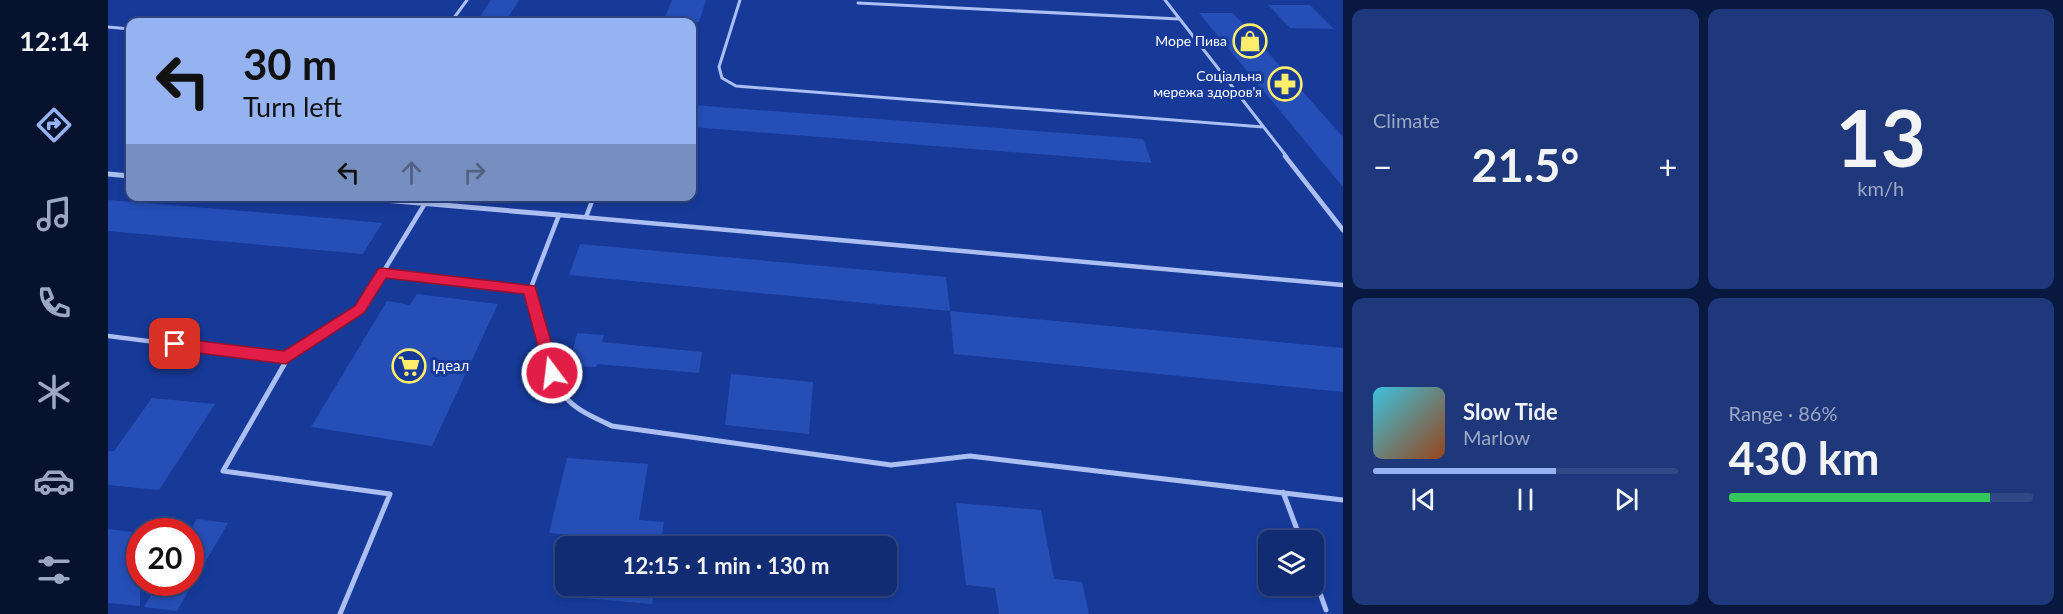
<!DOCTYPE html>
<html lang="en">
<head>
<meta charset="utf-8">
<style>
  :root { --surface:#112c73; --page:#1e387b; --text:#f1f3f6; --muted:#9ca7c4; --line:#304885; --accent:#95b2f1 }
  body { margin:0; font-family:Lato,sans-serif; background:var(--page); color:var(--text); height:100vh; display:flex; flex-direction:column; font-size:22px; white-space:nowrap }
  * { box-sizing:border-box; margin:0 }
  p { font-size:20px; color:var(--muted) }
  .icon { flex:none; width:33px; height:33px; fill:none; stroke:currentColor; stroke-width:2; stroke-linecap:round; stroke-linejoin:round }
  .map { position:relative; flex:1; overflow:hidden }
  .sheet { display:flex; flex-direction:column; gap:9px; padding:9px; background:#09183f; width:720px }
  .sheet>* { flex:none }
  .top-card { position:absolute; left:18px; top:18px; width:570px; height:183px; border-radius:12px; box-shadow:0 3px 9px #0003,0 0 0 2px var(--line); background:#95b2f1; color:#111; overflow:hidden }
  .controls { position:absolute; left:1150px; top:530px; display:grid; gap:12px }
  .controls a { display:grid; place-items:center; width:66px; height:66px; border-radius:12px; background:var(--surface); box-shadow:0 3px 9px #0003,0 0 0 2px var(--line); font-size:30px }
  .speed { position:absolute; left:18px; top:518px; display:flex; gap:12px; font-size:30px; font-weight:700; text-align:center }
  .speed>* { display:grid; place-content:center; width:78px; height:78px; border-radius:50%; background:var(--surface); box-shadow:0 3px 9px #0003,0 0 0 2px var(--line); line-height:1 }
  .speed .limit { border:9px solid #d22; background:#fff; color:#111 }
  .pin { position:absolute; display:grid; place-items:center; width:51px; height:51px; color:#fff; margin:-26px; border-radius:12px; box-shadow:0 3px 9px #0006 }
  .me { position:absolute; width:66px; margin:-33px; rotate:345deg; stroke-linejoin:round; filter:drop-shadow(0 0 4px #0008) }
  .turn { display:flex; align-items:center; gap:21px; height:126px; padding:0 18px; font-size:27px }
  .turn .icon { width:78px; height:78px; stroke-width:2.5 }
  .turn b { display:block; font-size:42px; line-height:51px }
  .lanes { display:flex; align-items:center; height:57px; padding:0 18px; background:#0003; justify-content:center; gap:30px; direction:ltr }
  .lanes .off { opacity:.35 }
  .big { font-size:45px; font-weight:700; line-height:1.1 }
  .sheet .card { flex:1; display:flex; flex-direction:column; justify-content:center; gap:9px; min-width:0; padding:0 21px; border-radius:12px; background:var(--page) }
  .sheet .dial { align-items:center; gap:0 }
  .dial b { font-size:78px; line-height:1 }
  .song { display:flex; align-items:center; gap:18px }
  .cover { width:72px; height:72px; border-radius:9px; background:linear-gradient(135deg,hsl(190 70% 55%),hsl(20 70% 35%)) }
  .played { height:6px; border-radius:3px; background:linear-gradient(90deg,var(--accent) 60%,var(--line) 60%) }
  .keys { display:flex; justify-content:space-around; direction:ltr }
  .heat { display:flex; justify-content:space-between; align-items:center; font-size:33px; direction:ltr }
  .charge { height:9px; border-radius:4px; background:linear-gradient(90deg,#34c759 86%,var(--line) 0) }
  .sheet .tiles { flex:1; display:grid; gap:9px; grid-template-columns:repeat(2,1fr) }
  .trip { position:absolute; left:447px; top:536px; width:342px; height:60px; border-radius:12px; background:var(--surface); box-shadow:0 3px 9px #0003,0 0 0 2px var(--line); font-weight:700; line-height:60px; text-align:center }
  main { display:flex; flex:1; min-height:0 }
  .menu { display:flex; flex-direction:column; width:108px; justify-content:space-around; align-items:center; background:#07122e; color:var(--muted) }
  .menu .icon { width:42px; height:42px }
  .menu .selected { color:var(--accent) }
  .menu b { font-size:27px; color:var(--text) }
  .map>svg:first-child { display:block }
  .building { fill:#254eb7 }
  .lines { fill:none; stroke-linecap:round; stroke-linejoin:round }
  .lane-far2 { stroke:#abbff2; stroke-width:3 }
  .lane-far1 { stroke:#abbff2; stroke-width:4.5 }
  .lane { stroke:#abbff2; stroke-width:5 }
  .street { stroke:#abbff2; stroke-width:5 }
  .route { fill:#e11d48; stroke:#92132f; stroke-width:1.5 }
  .labels { text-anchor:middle; stroke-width:6; stroke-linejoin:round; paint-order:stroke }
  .far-poi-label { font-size:14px; fill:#fff; stroke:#173a99; text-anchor:end }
  .poi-label { font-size:15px; fill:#fff; stroke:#173a99; text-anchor:start }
</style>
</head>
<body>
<main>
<nav class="menu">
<b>12:14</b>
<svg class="icon selected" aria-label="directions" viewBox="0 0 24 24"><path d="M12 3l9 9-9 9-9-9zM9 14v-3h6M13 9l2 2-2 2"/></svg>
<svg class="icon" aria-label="music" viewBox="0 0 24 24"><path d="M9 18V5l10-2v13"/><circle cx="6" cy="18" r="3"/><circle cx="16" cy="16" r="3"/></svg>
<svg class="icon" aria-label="phone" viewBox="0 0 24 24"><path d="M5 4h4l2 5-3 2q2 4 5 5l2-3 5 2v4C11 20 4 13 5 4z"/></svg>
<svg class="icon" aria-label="climate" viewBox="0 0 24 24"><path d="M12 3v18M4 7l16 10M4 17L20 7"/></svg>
<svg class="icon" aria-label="car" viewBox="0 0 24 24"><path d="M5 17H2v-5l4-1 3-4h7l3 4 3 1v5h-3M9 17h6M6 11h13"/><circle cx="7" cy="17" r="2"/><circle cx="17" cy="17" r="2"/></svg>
<svg class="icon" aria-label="filters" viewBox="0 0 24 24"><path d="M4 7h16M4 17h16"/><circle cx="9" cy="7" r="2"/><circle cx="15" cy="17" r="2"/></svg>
</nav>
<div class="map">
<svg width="1235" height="614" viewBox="0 0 1235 614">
  <rect width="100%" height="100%" fill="#173a99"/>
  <path class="building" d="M383,0H411L397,22H368Z
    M564,0H598L591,22H555Z
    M1160,5H1202L1226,29L1182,28Z
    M1091,13H1125L1235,137V187Z
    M584,105L1035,139L1044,163L584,127Z
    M0,200L232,219L274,223L255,254L0,231Z
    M472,244L838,277L842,311L461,275Z
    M309,294L390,304L324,446L203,427L279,301L302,305Z
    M842,311L1235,348V392L846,354Z
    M469,333L496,335L494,342L594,352L591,373L489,364L488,367L461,366Z
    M623,374L705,382L701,434L617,425Z
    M44,398L107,404L51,490L0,485V451H6Z
    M459,458L540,464L531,520L556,522L552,546H484L486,537L441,533Z
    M848,503L933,510L946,579L974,582L981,614H891L887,588L858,585Z
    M89,519L120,523L69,611L36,607L51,582H82V530Z
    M0,529L32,533V606L0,603Z
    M476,585H547L544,604L473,598Z"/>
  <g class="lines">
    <path class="lane-far2" d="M632,0L611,67L614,78L628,86L1155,127
      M1057,0L1179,157
      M750,3L1071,19
      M343,22L359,0
      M0,27L22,29"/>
    <path class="lane-far1" d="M1177,156L1235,230
      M478,217L486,196
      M275,272L422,290
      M0,336L174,358
      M179,358L252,310L316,205
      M440,358L422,290L451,215L1235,285"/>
    <path class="lane" d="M162,356L178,358
      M181,356L115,471L282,494L232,614
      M440,356C452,402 463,407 504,426L783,465L862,456L1235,500
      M1175,492L1193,540
      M1206,576L1218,610"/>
    <path class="street" d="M0,174L22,176
      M229,196L451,215"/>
  </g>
  <path class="route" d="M274,268L427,286L452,373L449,378L444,379L439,378L437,373L416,294L278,278L256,313L178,364L67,350L62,348L59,344L62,340L67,338L176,351L247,306L270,269Z"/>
  <defs>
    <g id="shop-ring" transform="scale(1.725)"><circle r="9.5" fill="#173a99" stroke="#ffed6c" stroke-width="1.5"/><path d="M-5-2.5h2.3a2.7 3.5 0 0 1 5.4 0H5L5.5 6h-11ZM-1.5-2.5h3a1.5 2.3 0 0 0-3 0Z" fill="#ffed6c"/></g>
    <g id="pharmacy-ring" transform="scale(1.725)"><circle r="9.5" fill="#173a99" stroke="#ffed6c" stroke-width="1.5"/><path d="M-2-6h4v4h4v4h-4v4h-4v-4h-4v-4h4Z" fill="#ffed6c"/></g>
    <g id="supermarket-ring" transform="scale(1.725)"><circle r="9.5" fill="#173a99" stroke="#ffed6c" stroke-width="1.5"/><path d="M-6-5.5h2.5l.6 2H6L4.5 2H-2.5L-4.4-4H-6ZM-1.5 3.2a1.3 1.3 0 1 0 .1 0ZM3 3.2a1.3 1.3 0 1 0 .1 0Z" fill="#ffed6c"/></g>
  </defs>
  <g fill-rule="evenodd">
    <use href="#shop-ring" x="1142" y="41"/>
    <use href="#pharmacy-ring" x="1177" y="84"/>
    <use href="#supermarket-ring" x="301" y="366"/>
  </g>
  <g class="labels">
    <g class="far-poi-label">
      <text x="1119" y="46">Море Пива</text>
      <text x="1154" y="81">Соціальна<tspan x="1154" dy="16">мережа здоров'я</tspan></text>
    </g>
    <g class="poi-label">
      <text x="324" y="371">Ідеал</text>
    </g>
  </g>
</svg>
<div class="controls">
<a><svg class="icon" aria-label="layers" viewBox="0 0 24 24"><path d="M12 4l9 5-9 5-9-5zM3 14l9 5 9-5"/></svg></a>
</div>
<div class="speed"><div class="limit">20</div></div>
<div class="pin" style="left:67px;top:344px;background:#d93025"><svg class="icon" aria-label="arrive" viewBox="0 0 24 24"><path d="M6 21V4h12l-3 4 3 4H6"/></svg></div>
<svg class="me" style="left:444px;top:373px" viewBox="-20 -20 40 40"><circle r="17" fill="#e11d48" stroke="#fff" stroke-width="3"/><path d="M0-11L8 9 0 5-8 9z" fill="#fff"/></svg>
<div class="trip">12:15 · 1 min · 130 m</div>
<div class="top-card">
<div class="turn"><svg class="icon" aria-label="left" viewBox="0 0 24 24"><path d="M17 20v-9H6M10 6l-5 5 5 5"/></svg><div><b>30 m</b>Turn left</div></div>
<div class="lanes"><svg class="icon" aria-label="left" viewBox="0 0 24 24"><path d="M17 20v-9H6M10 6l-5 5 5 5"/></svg><svg class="icon off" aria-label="ahead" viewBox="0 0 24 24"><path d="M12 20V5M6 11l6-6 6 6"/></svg><svg class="icon off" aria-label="right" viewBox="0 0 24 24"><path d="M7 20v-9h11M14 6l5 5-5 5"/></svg></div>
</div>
</div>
<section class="sheet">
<div class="tiles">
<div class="card"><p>Climate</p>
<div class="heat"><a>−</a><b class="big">21.5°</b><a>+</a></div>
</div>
<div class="card dial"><b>13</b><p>km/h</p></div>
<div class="card">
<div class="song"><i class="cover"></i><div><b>Slow Tide</b><p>Marlow</p></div></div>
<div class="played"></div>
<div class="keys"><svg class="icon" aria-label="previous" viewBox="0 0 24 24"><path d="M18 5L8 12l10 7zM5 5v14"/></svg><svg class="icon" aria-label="pause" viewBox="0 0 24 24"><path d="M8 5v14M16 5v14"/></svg><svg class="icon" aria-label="next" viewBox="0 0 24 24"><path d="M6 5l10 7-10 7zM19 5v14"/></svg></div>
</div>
<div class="card"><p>Range · 86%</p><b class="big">430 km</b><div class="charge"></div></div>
</div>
</section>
</main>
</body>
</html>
